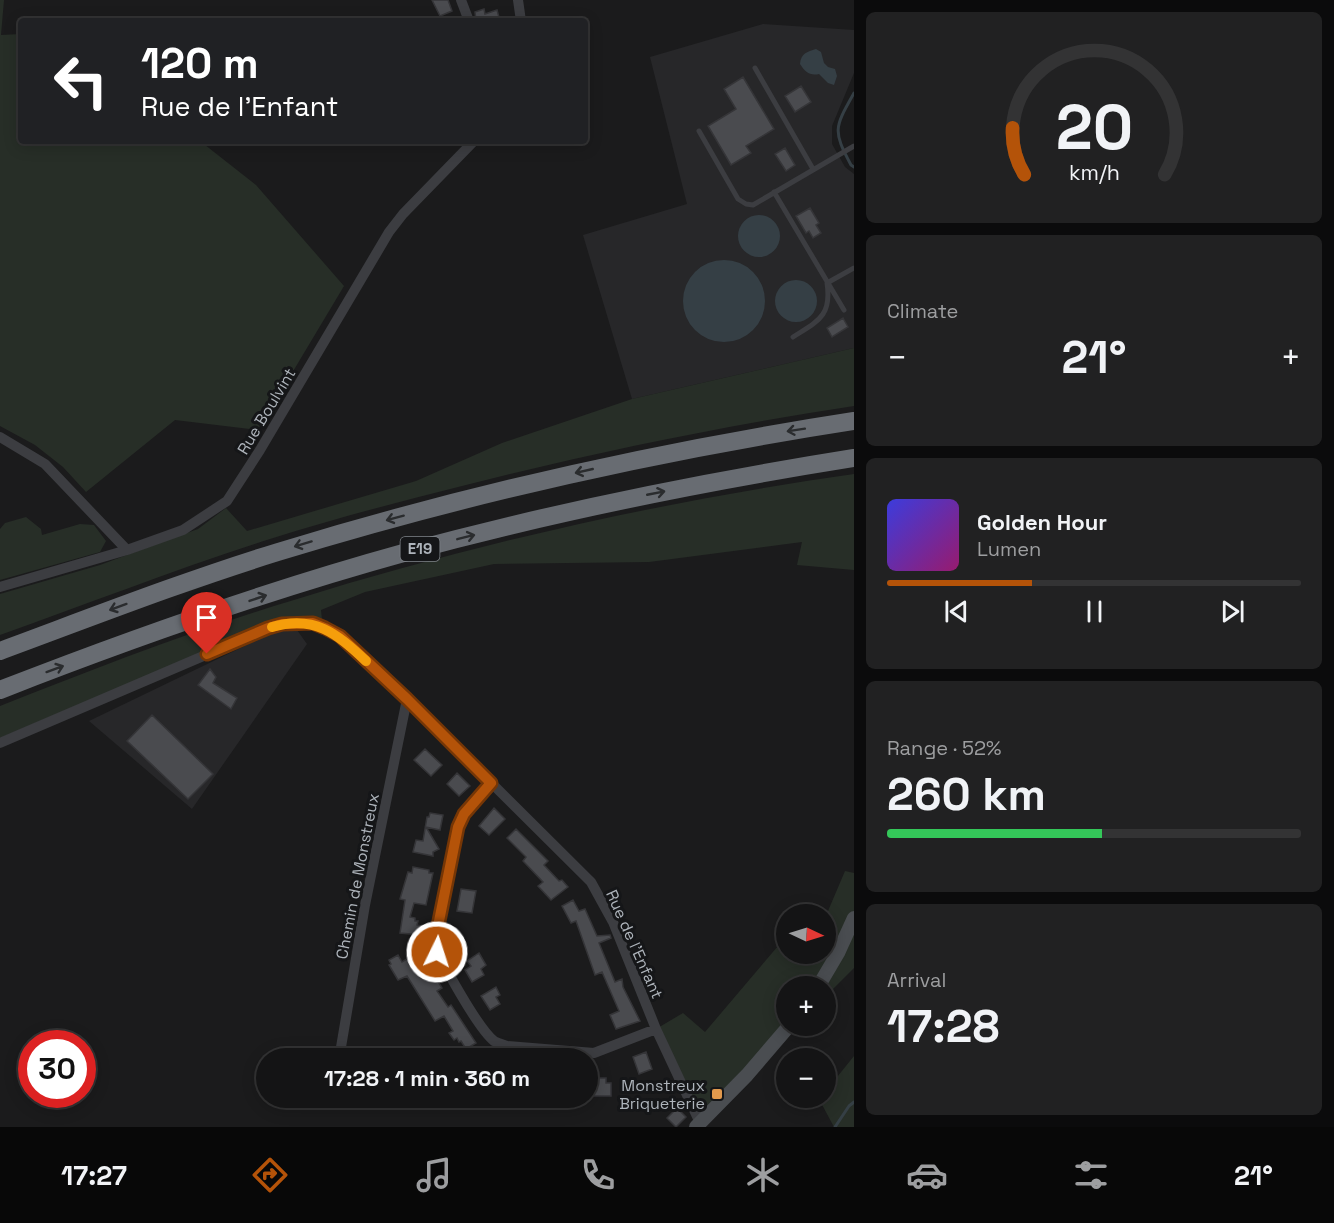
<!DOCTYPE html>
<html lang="en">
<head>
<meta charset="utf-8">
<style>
  :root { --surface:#141415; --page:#212122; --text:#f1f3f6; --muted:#9d9ea0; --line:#333334; --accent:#b45309 }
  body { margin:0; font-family:"Space Grotesk",sans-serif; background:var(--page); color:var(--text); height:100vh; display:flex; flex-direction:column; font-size:22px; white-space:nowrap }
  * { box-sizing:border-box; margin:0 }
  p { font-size:20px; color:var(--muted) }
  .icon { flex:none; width:33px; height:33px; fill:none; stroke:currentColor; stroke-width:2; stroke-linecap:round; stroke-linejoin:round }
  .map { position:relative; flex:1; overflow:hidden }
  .side { display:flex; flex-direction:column; gap:12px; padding:12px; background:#0b0b0c; width:480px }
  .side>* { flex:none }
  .top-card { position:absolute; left:18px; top:18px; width:570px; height:126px; border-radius:6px; box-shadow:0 3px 15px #0003,0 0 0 2px var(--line); background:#202124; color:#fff; overflow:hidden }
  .needle { width:39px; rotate:94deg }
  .buttons { position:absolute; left:776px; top:904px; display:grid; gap:12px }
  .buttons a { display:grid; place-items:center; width:60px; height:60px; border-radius:50%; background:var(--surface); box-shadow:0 3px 15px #0003,0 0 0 2px var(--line); font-size:30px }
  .speed { position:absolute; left:18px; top:1030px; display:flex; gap:12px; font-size:30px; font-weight:700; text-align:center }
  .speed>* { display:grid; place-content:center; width:78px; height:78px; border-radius:50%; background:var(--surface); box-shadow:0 3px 15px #0003,0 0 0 2px var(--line); line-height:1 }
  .speed .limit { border:9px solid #d22; background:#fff; color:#111 }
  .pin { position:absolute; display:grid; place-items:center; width:51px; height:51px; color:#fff; margin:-62px -26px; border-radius:50% 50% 50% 0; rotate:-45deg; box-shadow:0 0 6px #0007 }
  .pin .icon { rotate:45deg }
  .me { position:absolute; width:66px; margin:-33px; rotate:4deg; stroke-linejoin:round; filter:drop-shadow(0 0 4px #0008) }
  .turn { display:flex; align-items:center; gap:21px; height:126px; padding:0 24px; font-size:27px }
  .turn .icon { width:78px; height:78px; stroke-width:2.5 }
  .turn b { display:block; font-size:42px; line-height:51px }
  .big { font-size:45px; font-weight:800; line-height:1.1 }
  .side .card { flex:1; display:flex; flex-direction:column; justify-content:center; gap:9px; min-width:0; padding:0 21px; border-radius:9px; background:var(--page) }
  .side .dial { align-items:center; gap:0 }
  .dial svg { height:156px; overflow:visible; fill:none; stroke:var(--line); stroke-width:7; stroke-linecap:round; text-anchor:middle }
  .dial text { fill:var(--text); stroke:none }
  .song { display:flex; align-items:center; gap:18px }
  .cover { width:72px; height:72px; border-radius:9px; background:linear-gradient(135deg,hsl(240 70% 55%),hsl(320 70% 35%)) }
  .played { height:6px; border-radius:3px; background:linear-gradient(90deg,var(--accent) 35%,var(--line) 35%) }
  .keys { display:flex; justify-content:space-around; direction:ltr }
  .heat { display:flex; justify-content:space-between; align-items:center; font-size:33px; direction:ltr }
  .charge { height:9px; border-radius:4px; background:linear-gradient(90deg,#34c759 52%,var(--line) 0) }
  .trip { position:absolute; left:256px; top:1048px; width:342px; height:60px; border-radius:30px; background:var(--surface); box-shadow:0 3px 15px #0003,0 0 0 2px var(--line); font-weight:800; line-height:60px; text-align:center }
  .dock { display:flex; height:96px; justify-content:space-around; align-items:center; background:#080808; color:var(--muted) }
  .dock .icon { width:42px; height:42px }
  .dock .on { color:var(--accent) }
  .dock b { font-size:27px; color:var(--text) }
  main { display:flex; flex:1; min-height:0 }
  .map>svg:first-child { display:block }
  .built { fill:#272729 }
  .green { fill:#272e27 }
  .water { fill:#353f45 }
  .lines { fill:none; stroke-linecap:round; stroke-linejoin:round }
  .stream { stroke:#353f45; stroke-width:3 }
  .building { fill:#4a4b4f; stroke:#353538; stroke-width:1.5 }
  .lane { stroke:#3c3d41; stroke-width:5 }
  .street { stroke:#3c3d41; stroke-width:10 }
  .secondary { stroke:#4a4d51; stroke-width:14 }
  .highway { stroke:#686c72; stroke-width:18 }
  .oneway { stroke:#2a2c2e }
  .route-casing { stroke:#753606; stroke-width:15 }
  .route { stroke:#b45309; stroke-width:10 }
  .slow { stroke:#f59e0b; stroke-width:10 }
  .poi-dot { fill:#e2994d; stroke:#151618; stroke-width:2 }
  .labels { text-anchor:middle; stroke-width:6; stroke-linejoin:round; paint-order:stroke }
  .shield { fill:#151618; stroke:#80858a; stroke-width:1.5 }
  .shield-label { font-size:15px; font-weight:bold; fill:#aeb4bb }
  .street-label { font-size:16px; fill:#aeb4bb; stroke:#151618 }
  .poi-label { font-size:16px; fill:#aeb4bb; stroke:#151618; text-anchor:end }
</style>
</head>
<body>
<main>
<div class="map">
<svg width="854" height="1127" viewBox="0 0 854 1127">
  <rect width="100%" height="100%" fill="#1b1b1c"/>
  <path class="built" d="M763,24L854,30V73L832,126V144L845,167L854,174V348L632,399L583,235L687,204L650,57Z
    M292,623L307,644L192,809L89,721Z"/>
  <path class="green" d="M0,0H4L1,35L21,34V141H200L256,185L344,286L258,430L175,420L86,492L63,467L35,445L0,426Z
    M854,348V406C722,426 592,453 462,486C398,502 333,519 270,539C179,568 90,603 0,635V594L100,565L143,549L198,529L226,508L247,531L416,481L502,443L632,399Z
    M854,474V570L797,565L802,542L649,562L494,564L365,592L321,610L322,620L286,619L262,627L0,738V706C96,668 194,630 294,600C477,543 664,501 854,474Z
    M26,517L41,529L42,535L80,524L94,525L106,541L100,552L0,580V529L5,523Z
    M845,871L854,873V968L825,997V987H786V1026H796L700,1123L656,1029L683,1013L705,1032L778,946L788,959L808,954H825V918Z
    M854,1056V1127H834L819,1099L825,1098V1092Z"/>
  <path class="water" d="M816,49L821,52L824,63L828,67L835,69L837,76L834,85L828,83L819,74C810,76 805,72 800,64C801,53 807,52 816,49Z
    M738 236a21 21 0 1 1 42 0a21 21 0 1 1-42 0Z
    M683 301a41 41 0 1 1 82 0a41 41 0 1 1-82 0Z
    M775 301a21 21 0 1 1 42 0a21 21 0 1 1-42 0Z"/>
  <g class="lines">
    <path class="stream" d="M854,93C835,127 832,130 851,165L854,167
      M835,1127L849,1106L854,1102"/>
  </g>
  <path class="building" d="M432,0H448L452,11L440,16Z
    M484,9L485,14L497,10L500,21H476L475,12Z
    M743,77L774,129L746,146L751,153L731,165L708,126L736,109L724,89Z
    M801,86L811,102L795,112L785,96Z
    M785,148L795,165L786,171L775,154Z
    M810,208L819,223L816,225L821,233L813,238L809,231L806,233L796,216Z
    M843,318L848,327L832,337L827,328Z
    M210,669L216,677L213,683L237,698L231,709L198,685Z
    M152,715L213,774L188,799L127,741Z
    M425,749L442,765L431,776L414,760Z
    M457,773L470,786L459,796L447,784Z
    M494,808L505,819L489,835L479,826Z
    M430,813L443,815L440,830L426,827L439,849L433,852V856L413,852L416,840L423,841L427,817H429Z
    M516,829L548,861L544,865L559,881L562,880L568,887L551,900L538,886L543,882L523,861L526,857L507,838Z
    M413,867L429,870V873H433L426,905L414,903L410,917L415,918V921H418L417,925L422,926L421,935L400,933L405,900L400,899L408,872L412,873Z
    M461,889L476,891L472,913L457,911Z
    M573,900L579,911L585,909L597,936L610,935L611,938L599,943L615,982L622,979L623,987L640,1021L616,1029L610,1015L619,1011L602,972L595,975L576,921L571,923L562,906Z
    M479,953L486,965L481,969L484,975L472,982L465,970L471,966L467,961Z
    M415,954L428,976L433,973L442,988L437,991L448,1007L451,1005L476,1043L466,1049L461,1041L459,1042L457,1038L454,1040L449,1033L453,1031L444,1016L435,1021L407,976L398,980L389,965L391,964L389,960L398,955L402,962Z
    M496,987L500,995L496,997L500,1004L490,1010L481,996Z
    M646,1052L652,1069L639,1074L633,1057Z
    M598,1078H606V1083H611V1096H588V1084L598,1083Z
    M677,1108L686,1117L676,1127L667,1118Z"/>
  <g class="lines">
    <path class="lane" d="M755,68L813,169
      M699,131L738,199L746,204L753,205L854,146
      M774,192L844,310
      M793,337C818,321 832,316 827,283L854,268"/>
    <path class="street" d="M461,0L469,21
      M518,0L521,21
      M0,437L45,464L127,550
      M0,587L127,550L183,530L227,501L260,450L389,232L403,214L474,141
      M0,743L269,628L282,624L313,623L340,636L407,699L591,882L613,922L656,1029L700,1123
      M491,783L464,814L458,827L435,941C438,959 479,1029 494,1041C497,1043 502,1044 507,1046L594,1053L656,1029
      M339,1059L365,905L407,699
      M333,1103L334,1098"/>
    <path class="secondary" d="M818,987L838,953L854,918
      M696,1127L747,1075L789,1026"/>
    <path class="highway" d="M0,651C92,617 184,581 278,552C467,494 659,451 854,421
      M0,690C133,638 269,590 407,552C554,512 703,482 854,458"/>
  </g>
  <defs><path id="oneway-shaft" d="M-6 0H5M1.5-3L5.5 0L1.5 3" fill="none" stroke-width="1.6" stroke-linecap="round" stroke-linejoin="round" transform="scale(1.5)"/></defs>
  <g class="oneway">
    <use href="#oneway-shaft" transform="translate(796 430) rotate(171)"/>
    <use href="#oneway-shaft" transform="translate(584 471) rotate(167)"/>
    <use href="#oneway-shaft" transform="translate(656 493) rotate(-11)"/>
    <use href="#oneway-shaft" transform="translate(395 518) rotate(165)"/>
    <use href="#oneway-shaft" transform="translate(466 537) rotate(-14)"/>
    <use href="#oneway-shaft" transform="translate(303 544) rotate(163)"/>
    <use href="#oneway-shaft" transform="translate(258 598) rotate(-19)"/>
    <use href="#oneway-shaft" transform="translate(118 607) rotate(160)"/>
    <use href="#oneway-shaft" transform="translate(55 669) rotate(-20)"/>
  </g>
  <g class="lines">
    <g class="route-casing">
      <path id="route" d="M207,654L268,628L282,624L313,623L325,628L340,636L407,699L491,783L464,814L458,827L435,941L437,952"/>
    </g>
    <use href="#route" class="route"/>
    <path class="slow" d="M272,627C315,615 336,633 366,661"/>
  </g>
  <rect class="poi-dot" x="711" y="1088" width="12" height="12" rx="3"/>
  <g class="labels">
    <rect class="shield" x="400.5" y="537" width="39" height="24" rx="4.5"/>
    <g class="shield-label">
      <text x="420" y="554">E19</text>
    </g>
    <g class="street-label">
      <text transform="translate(266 411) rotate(-59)" y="6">Rue Boulvint</text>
      <text transform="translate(357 876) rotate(-79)" y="6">Chemin de Monstreux</text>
      <text transform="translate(635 944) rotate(66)" y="6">Rue de l'Enfant</text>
    </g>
    <g class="poi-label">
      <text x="705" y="1091">Monstreux<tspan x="705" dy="18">Briqueterie</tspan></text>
    </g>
  </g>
</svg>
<div class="buttons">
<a><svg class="needle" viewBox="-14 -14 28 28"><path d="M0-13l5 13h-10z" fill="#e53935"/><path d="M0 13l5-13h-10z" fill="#9d9ea0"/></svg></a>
<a>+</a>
<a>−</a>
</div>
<div class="speed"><div class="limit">30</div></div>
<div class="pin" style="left:207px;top:654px;background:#d93025"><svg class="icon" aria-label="arrive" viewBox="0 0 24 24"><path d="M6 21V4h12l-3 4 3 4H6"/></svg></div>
<svg class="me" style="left:437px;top:952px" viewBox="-20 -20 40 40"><circle r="17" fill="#b45309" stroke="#fff" stroke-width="3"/><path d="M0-11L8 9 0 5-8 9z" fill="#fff"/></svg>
<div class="trip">17:28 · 1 min · 360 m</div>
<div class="top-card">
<div class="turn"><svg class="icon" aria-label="left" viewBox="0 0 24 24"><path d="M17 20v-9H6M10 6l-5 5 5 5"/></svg><div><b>120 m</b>Rue de l'Enfant</div></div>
</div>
</div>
<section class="side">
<div class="card dial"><svg viewBox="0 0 100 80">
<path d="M14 69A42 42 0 1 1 86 69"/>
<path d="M14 69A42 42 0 0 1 8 45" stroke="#b45309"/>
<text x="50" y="56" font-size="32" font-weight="700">20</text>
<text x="50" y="72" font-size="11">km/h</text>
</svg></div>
<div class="card"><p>Climate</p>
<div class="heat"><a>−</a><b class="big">21°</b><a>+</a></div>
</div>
<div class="card">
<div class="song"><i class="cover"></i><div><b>Golden Hour</b><p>Lumen</p></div></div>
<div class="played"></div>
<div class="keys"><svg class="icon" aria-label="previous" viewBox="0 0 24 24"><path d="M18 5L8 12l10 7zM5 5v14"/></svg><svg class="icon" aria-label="pause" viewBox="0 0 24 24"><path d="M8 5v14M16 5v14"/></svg><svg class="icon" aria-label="next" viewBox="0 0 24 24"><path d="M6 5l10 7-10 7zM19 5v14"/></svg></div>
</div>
<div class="card"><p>Range · 52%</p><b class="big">260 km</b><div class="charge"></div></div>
<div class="card"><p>Arrival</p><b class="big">17:28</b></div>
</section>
</main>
<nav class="dock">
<b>17:27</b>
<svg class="icon on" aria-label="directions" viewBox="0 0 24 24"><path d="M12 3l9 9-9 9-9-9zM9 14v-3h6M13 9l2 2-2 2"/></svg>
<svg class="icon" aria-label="music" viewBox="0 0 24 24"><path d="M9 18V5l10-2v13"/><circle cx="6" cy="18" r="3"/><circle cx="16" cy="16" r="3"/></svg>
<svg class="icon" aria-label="phone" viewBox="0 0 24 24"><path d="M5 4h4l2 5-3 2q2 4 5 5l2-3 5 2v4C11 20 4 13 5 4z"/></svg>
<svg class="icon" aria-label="climate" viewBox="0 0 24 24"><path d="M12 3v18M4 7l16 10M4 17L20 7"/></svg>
<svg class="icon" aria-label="car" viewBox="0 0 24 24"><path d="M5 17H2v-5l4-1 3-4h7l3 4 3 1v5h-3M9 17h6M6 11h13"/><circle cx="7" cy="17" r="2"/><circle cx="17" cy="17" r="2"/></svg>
<svg class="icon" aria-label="filters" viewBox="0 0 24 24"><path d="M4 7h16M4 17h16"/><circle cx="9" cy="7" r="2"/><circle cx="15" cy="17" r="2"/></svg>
<b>21°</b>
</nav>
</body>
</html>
